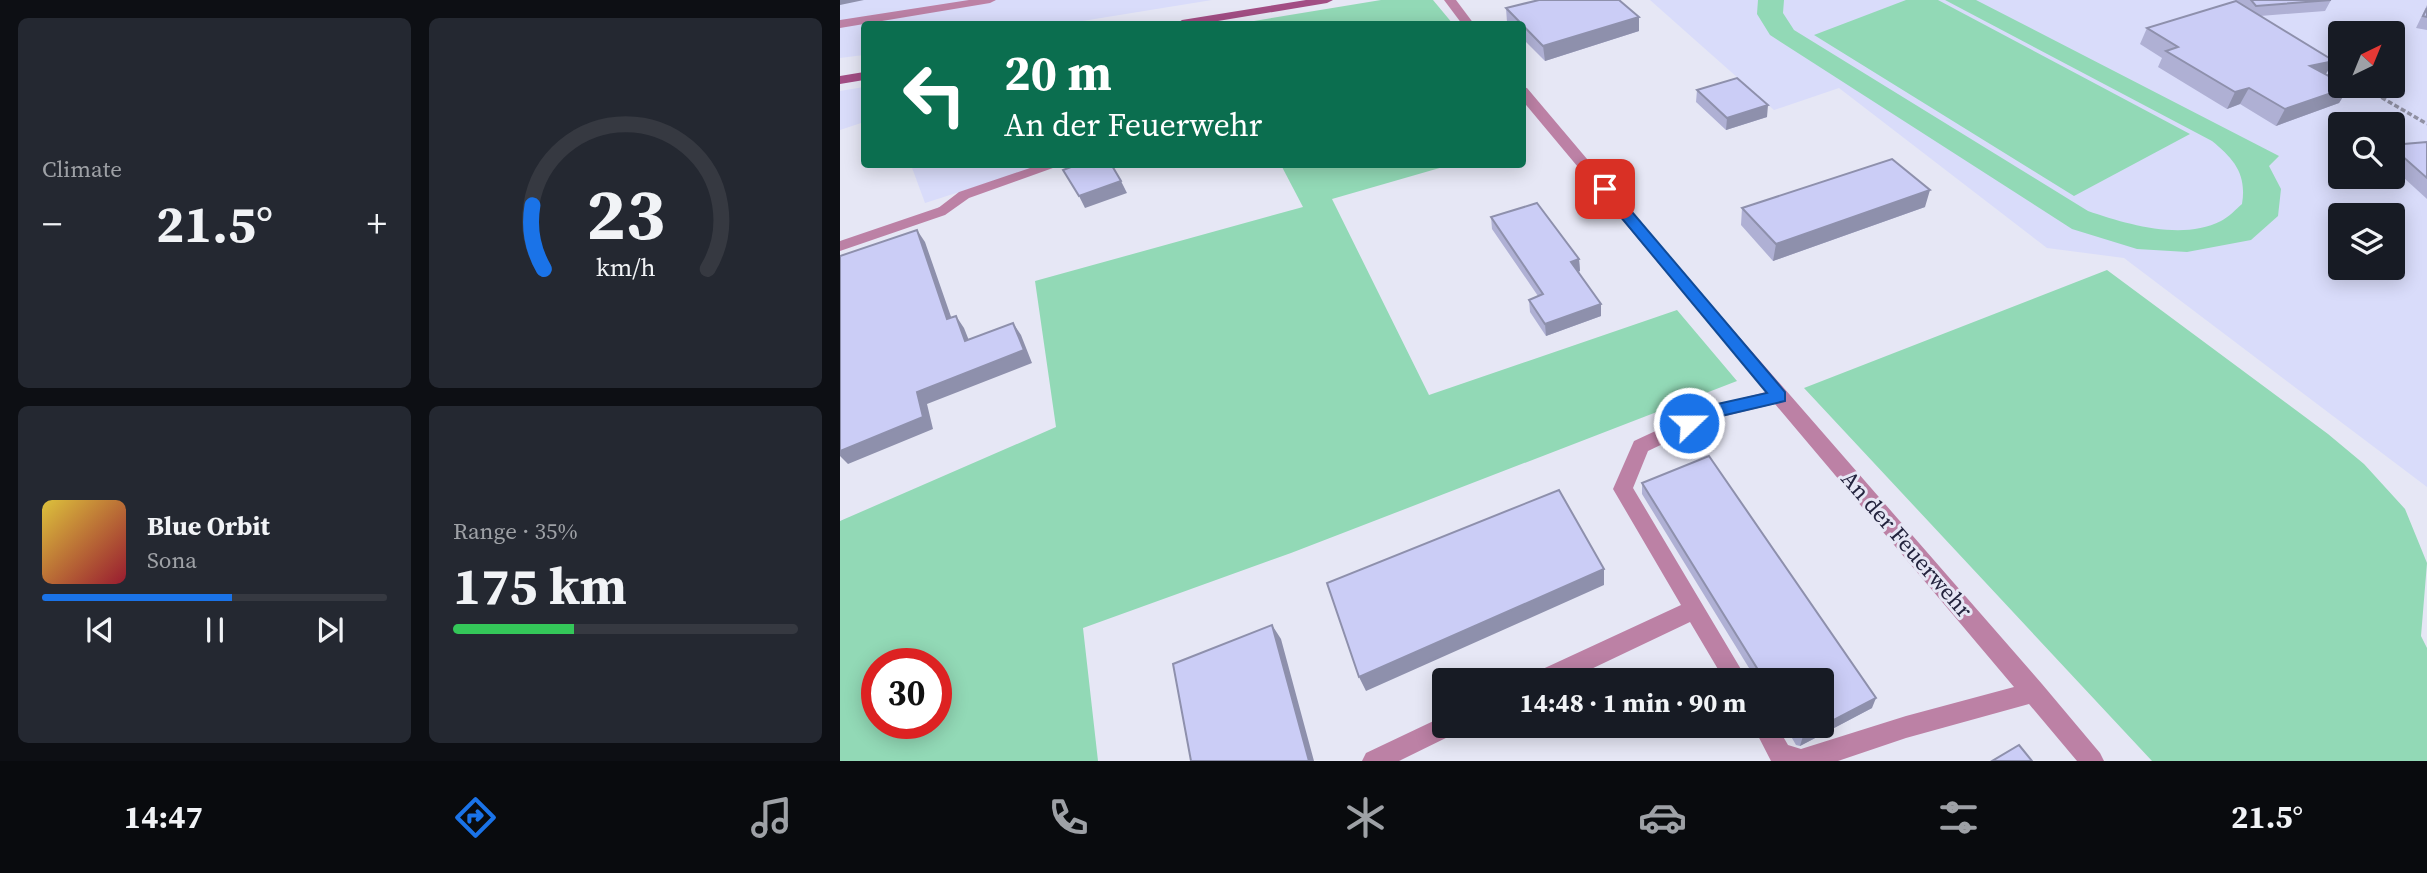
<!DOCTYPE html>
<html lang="en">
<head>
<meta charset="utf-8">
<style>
  :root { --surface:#171b24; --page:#242831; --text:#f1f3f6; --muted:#9ea1a6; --line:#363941; --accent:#1a73e8 }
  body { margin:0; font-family:"Source Serif 4",serif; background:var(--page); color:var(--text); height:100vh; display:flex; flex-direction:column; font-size:26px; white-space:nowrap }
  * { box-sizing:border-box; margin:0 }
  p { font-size:23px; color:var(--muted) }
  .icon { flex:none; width:38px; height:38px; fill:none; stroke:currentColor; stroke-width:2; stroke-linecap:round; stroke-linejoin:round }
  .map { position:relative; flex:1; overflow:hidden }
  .details { display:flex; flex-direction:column; gap:18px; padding:18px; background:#0d0f14; width:840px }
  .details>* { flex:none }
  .banner { position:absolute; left:21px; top:21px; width:665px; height:147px; border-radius:7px; box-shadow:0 4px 18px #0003; background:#0b6e4f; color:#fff; overflow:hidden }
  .needle { width:46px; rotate:43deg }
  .buttons { position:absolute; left:1488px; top:21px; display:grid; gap:14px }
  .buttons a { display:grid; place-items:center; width:77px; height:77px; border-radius:7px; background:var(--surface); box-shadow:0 4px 18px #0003; font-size:35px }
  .speed { position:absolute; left:21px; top:648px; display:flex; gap:14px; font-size:35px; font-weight:700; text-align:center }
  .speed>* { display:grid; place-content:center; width:91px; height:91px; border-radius:50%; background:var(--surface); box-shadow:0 4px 18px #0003; line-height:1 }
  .speed .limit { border:10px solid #d22; background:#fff; color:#111 }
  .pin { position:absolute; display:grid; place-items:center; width:60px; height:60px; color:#fff; margin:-30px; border-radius:14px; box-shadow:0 4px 10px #0006 }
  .me { position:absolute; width:77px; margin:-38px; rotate:68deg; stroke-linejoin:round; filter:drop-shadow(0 0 5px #0008) }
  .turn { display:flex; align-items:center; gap:24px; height:147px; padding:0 28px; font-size:32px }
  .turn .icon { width:91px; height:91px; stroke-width:2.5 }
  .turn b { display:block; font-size:49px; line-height:60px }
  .big { font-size:52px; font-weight:700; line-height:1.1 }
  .details .card { flex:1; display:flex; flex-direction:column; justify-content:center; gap:10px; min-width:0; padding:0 24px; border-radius:10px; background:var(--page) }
  .details .dial { align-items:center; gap:0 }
  .dial svg { height:182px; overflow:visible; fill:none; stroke:var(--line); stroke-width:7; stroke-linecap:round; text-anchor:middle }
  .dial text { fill:var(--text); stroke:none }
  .song { display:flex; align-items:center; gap:21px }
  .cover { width:84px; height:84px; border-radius:10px; background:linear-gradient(135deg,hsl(50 70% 55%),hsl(350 70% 35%)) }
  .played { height:7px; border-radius:4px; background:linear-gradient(90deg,var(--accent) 55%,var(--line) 55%) }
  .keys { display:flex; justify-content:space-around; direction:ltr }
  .heat { display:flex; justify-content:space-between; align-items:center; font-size:38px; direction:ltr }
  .charge { height:10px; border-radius:5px; background:linear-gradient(90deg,#34c759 35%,var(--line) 0) }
  .details .tiles { flex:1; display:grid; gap:18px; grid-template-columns:repeat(2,1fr) }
  .trip { position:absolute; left:592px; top:668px; width:402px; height:70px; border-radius:7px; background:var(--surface); box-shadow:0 4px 18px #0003; font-weight:700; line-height:70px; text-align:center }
  .tab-bar { display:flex; height:112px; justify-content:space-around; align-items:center; background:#090b0e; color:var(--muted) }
  .tab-bar .icon { width:49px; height:49px }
  .tab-bar .current { color:var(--accent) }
  .tab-bar b { font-size:32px; color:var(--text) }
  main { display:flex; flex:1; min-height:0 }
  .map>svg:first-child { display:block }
  .built { fill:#d9dcfa; fill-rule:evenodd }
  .green { fill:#92d9b6; fill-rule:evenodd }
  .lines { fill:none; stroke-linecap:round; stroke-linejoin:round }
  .path { stroke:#9191a4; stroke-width:3.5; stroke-dasharray:5 2.5; stroke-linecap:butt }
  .lane { fill:#bc81a5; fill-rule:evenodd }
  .street { fill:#bc81a5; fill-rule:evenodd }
  .secondary { fill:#a24d84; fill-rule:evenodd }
  .wall { fill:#afb0d4 }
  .shaded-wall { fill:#8e90ac }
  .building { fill:#cbcdf6; stroke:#8e90ac; stroke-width:2 }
  .route { fill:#1a73e8; stroke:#114b97; stroke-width:2 }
  .labels { text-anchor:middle; stroke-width:6; stroke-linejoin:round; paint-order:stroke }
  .street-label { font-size:23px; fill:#24243e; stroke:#e6e7f5 }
</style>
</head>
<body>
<main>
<section class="details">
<div class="tiles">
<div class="card"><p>Climate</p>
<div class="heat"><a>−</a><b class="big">21.5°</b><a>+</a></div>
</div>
<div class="card dial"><svg viewBox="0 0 100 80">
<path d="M14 69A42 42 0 1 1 86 69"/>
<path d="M14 69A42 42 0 0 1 9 41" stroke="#1a73e8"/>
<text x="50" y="56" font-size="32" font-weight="700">23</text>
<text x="50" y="72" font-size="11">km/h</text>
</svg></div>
<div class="card">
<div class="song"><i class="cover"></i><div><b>Blue Orbit</b><p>Sona</p></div></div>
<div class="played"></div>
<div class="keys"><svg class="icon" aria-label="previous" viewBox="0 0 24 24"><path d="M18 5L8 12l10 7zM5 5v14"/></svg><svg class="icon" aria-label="pause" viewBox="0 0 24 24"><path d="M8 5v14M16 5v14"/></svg><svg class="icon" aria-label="next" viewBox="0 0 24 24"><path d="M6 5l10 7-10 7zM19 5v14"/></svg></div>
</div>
<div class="card"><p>Range · 35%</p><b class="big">175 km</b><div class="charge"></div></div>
</div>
</section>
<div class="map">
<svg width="1587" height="761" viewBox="0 0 1587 761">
  <rect width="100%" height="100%" fill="#e6e7f5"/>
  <path class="built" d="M0,0H372L224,24H24V55L0,58Z
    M810,0H1587V487L1284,258L1207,248L999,88L934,110ZM1500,33H1552V86H1500ZM1500,124H1552V177H1500ZM1500,215H1552V268H1500Z
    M24,87V122L0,130V91Z
    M189,164L191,169L85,203L71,165Z"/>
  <path class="green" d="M541,0H593L613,24H396Z
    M918,0H944L943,13L954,30L1248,211C1286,224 1342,241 1381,221C1389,217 1396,209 1402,204C1407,174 1394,159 1372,141L1105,0H1136L1439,156L1429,166L1441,189L1438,216L1411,240L1347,252L1297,249L1232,229L930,35L917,14Z
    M1066,0H1098L1350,134L1234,196L974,35Z
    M441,165H610L492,199L589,395L837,310L897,381L451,553L243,628L258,761H0V521L216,427L195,281L463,207ZM37,663H96V723H37Z
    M1267,270L1488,434L1524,464L1565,509L1587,563L1581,636L1587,648V761H1312L964,388Z"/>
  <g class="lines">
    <path class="path" d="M1485,65L1500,73
      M1522,86L1587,124"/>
    <path class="lane" d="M129,0H156L150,3L0,28V20Z
      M202,164H224L129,198L105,215H95L93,212L119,192Z"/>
    <path class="street" d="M604,0H616L634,24H622Z
      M682,87L687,88L840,269L1202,684L1260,753L1264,761H1237L1189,704L1066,738L998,761H931L913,726H937L948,745L961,749L1066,716L1174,687L935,404L877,418L808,451L793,488L908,681H885L850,622L726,681H691L694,673L841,605L773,489L794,441L867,407L926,392L682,100Z
      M100,207L105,209V215L0,251V241Z
      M604,716V726H617L614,734L559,761H522L526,753Z"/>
    <path class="secondary" d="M466,0H493L487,3L360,24H336L342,20Z
      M24,72V80L0,84V76Z"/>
  </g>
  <path class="wall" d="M1395,0H1491L1485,11L1420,16L1486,74L1509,87L1499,103L1436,126L1400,104L1387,109L1318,67L1322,58L1300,44L1307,28L1396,1Z
    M1587,5V30L1576,28Z
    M666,8L799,17V31L705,61L682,38V24H670L667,22Z
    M857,90L927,117L886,130L856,102Z
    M1587,142V199L1552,167V145Z
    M1085,207L933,261L901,225L902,208Z
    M651,217L739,259L740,271L738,272L761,316L706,336L690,312L689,300L698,296L652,229Z
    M802,483L1032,708L960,746L956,745L945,726H982V681H917L802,494Z"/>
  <path class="shaded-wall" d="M0,0H24L0,5Z
    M799,17V31L705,61L703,46Z
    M1494,61L1484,77L1470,66Z
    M1509,87L1499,103L1436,126L1445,109Z
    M1409,88L1400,104L1387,109L1395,92Z
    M928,105L927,117L886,130L887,118Z
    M281,181L287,193L245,208L239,196Z
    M1090,190L1085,207L933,261L936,244Z
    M77,230L85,242L116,331L107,319Z
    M739,259L740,271L731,274V262Z
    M761,304V316L706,336L705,324Z
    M116,316L124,328L134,353L125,341Z
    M173,323L181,335L192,363L87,404L93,429L8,464L0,456V451L77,392Z
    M764,569V585L526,691L519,677Z
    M432,625L441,639L474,761H469Z
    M1036,698L1032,708L960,746L963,736Z"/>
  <path class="building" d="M699,0H779L799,17L703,46L666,8Z
    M1411,0H1491L1416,6Z
    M1396,1L1494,61L1470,66L1500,82V86H1507L1509,87L1445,109L1409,88L1395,92L1326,51L1338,47L1307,28Z
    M1587,8V17L1583,16Z
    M897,78L928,105L887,118L857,90Z
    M1587,142V178L1552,147V145Z
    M1052,159L1090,190L936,244L902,208Z
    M239,164H271L281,181L239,196L223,170Z
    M697,203L739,259L731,262L761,304L705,324L689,300L703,294L651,217Z
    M77,230L107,319L116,316L125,341L173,323L184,350L77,392L83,417L0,451V256Z
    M869,456L1036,698L963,736L959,735L953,726H982V681H925L802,483Z
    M719,490L764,569L519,677L487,583Z
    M432,625L469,761H351L333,664Z
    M1179,745L1192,761H1152Z"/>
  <path class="route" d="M760,186H770L945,392V401L877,417L849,429L844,427V418L873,405L927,393L760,192Z"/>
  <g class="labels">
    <g class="street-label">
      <text transform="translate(1067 544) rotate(49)" y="8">An der Feuerwehr</text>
    </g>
  </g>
</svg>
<div class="buttons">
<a><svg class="needle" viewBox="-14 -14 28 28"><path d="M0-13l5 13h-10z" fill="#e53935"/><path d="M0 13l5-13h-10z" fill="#9ea1a6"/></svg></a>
<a><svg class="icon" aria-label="search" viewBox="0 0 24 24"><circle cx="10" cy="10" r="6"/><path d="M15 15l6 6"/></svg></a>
<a><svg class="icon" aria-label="layers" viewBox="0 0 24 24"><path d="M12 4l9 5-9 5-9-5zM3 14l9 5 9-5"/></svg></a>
</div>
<div class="speed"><div class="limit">30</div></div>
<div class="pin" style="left:765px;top:189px;background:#d93025"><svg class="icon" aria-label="arrive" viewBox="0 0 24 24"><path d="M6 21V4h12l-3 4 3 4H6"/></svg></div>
<svg class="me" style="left:849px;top:423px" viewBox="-20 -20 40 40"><circle r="17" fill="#1a73e8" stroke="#fff" stroke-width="3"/><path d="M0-11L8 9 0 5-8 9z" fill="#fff"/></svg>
<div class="trip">14:48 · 1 min · 90 m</div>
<div class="banner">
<div class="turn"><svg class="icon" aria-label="left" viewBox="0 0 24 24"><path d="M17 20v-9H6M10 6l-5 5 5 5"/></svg><div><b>20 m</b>An der Feuerwehr</div></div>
</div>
</div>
</main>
<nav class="tab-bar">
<b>14:47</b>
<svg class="icon current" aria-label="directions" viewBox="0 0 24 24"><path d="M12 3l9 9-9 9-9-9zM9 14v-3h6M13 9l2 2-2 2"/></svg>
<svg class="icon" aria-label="music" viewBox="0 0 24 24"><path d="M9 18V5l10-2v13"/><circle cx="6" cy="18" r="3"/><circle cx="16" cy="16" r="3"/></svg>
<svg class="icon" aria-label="phone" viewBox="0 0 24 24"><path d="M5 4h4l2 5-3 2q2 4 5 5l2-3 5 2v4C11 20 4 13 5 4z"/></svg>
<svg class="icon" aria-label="climate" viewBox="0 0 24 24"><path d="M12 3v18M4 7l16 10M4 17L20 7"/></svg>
<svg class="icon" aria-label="car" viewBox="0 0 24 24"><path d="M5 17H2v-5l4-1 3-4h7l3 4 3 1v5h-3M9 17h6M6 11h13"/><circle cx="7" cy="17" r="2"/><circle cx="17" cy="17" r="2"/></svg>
<svg class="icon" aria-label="filters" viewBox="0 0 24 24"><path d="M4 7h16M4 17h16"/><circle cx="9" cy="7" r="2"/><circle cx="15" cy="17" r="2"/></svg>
<b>21.5°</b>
</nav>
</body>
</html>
